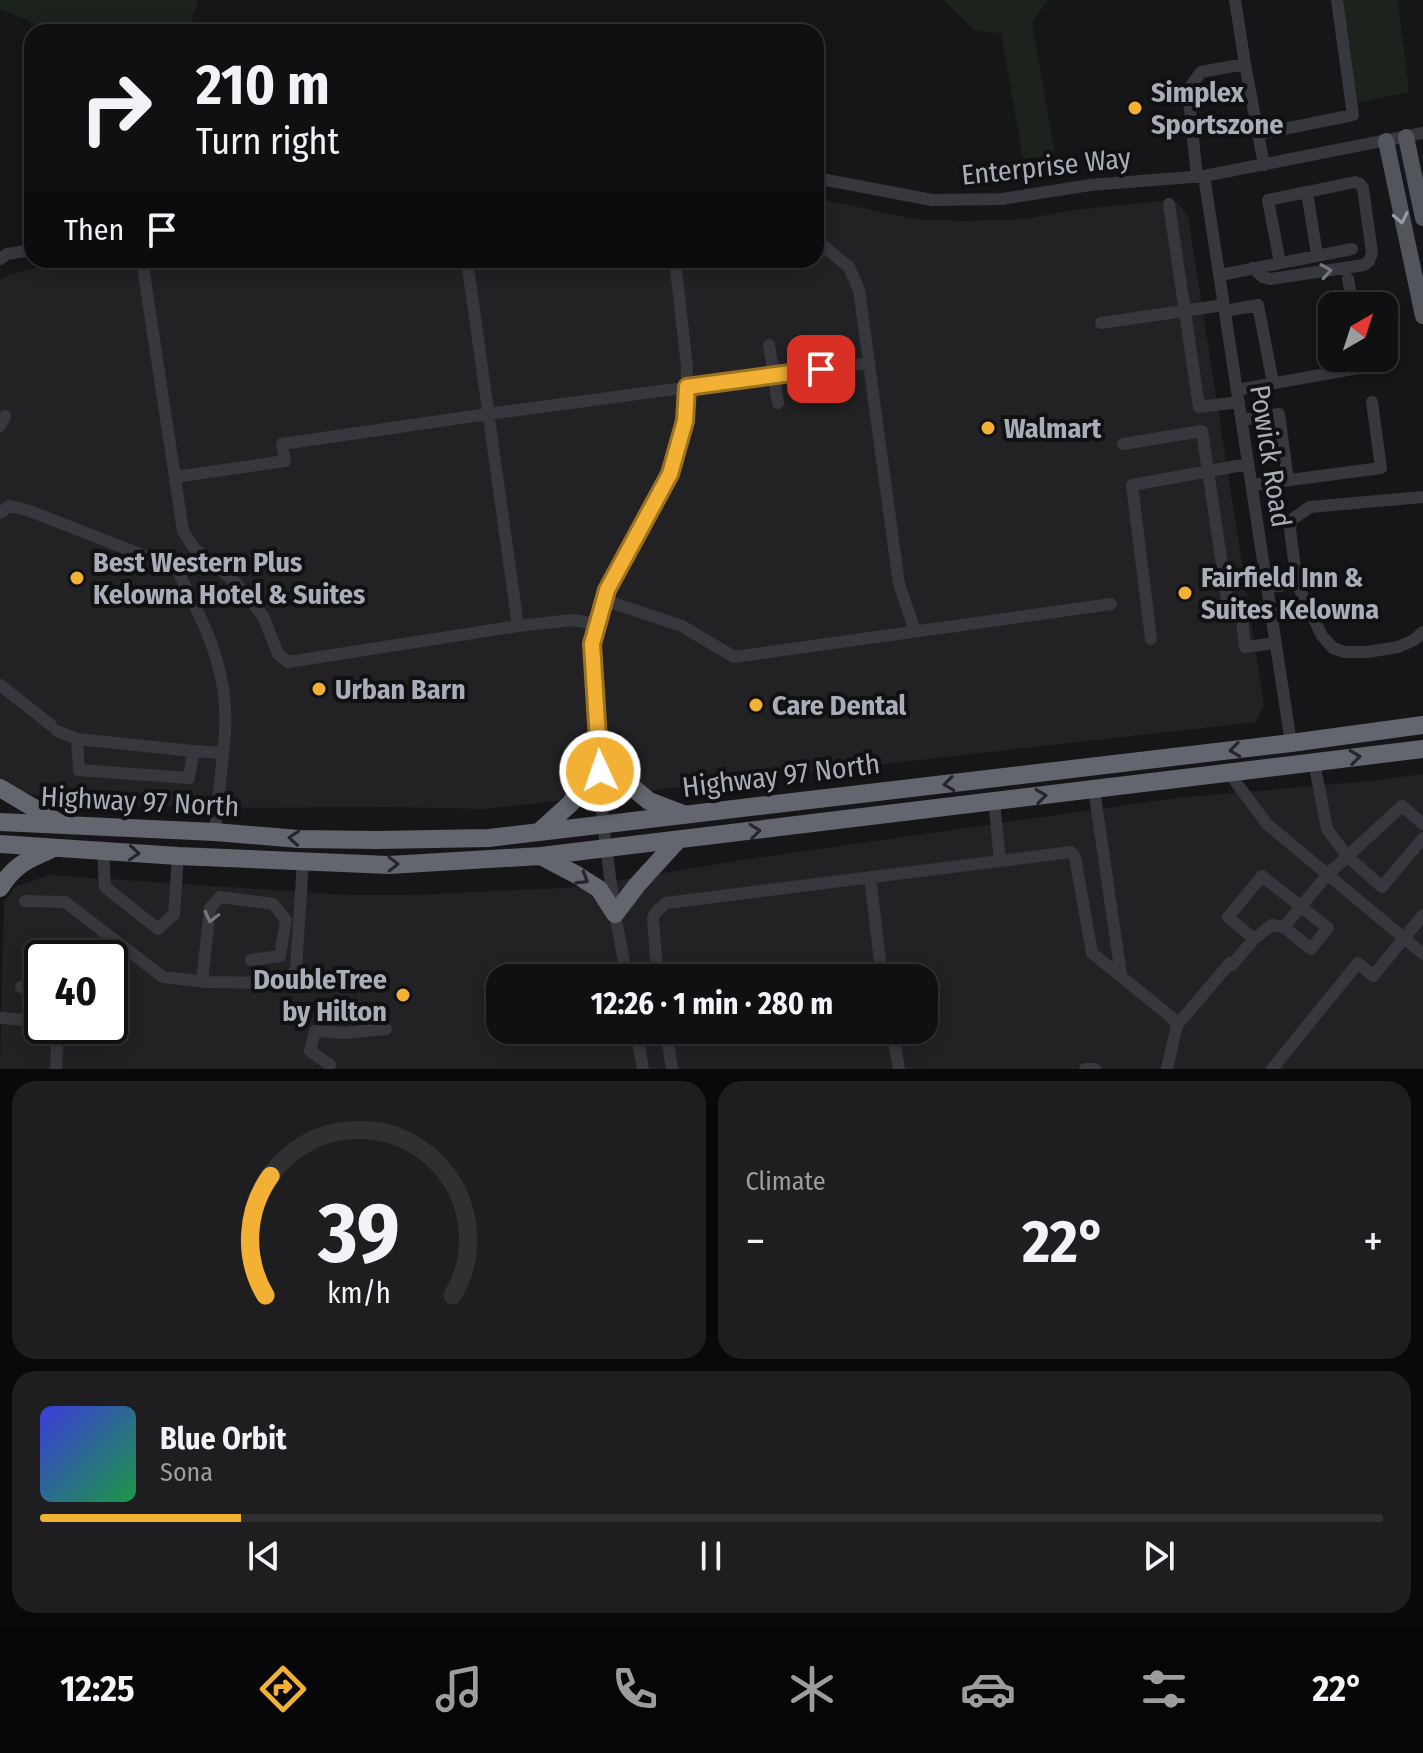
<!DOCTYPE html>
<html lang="en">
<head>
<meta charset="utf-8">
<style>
  :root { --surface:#101012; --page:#1e1e20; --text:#f1f3f6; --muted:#9c9d9f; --line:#303032; --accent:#f2b134 }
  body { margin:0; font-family:"Fira Sans Condensed",sans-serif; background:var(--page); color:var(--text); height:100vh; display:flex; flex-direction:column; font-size:30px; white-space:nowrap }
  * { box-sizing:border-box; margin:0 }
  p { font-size:26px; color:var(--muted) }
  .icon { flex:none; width:44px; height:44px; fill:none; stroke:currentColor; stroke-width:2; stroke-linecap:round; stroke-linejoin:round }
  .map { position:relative; height:1069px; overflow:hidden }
  .details { display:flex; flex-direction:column; gap:12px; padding:12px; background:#09090a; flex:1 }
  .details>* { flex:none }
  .hud { position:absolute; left:24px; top:24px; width:800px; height:244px; border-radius:24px; box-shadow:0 4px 20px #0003,0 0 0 2px var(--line); background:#101012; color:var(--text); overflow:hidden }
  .needle { width:52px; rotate:39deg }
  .tools { position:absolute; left:1318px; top:292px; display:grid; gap:16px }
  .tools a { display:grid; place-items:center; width:80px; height:80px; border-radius:16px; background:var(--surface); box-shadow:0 4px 20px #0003,0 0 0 2px var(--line); font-size:40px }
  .speed { position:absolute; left:24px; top:940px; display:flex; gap:16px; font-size:40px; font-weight:700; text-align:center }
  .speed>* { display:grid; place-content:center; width:104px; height:104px; border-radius:50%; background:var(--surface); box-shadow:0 4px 20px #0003,0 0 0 2px var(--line); line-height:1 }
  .speed .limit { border:4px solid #111; border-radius:12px; background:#fff; color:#111 }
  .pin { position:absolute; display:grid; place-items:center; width:68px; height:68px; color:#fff; margin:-34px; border-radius:16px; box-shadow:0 4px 12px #0006 }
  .me { position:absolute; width:88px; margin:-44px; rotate:357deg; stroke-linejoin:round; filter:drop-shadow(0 0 6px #0008) }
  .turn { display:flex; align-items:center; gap:28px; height:168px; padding:0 40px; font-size:36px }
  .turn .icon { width:104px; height:104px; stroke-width:2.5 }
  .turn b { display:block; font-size:56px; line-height:68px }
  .then { display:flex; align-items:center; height:76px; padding:0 40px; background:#0003; gap:16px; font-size:30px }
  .big { font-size:60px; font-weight:700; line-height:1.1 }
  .details .tile { flex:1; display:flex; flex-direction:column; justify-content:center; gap:12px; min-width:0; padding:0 28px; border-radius:24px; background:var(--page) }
  .details .dial { align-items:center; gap:0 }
  .dial svg { height:208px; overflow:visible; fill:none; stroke:var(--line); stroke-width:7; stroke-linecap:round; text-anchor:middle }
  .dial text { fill:var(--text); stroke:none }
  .song { display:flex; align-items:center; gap:24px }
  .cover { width:96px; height:96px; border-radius:12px; background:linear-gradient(135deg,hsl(240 70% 55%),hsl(140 70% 35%)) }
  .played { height:8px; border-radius:4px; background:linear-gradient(90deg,var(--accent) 15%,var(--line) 15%) }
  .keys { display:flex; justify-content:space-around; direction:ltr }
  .heat { display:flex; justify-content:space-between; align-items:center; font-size:44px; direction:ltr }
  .details .tiles { flex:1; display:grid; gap:12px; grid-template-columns:1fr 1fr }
  .tile:last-child { grid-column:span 2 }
  .trip { position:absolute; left:486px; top:964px; width:452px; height:80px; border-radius:24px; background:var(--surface); box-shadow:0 4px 20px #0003,0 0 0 2px var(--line); font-weight:700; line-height:80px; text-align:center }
  .dock { display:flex; height:128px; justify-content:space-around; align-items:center; background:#060607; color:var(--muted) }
  .dock .icon { width:56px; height:56px }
  .dock .active { color:var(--accent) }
  .dock b { font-size:36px; color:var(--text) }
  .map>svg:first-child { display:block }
  .built { fill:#222225; fill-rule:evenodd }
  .green { fill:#1c231d }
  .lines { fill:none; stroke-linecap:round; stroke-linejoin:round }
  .minor { stroke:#37383d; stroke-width:12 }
  .major { stroke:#53555c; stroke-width:16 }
  .highway { stroke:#63666e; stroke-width:18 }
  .oneway { stroke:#979ba6 }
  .oneway2 { stroke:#757881 }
  .oneway3 { stroke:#26262a }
  .route-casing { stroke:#9d7322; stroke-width:20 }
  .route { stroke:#f2b134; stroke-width:14 }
  .poi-dot { fill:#f2b134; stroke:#111113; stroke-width:3 }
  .labels { text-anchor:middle; stroke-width:8; stroke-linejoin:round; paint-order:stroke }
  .poi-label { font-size:28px; font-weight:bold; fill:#a8adb8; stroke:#111113; text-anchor:start }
  .street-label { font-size:28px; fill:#a8adb8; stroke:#111113 }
</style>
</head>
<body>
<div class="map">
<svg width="1423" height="1069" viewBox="0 0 1423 1069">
  <rect width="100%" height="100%" fill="#161618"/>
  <path class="built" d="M816,198L913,219L965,221L1024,219L1074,210L1161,201L1177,202L1188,216L1264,705L1256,722L486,809L390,807L197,808L61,800L24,792L0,779V280L8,275L67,260H816Z
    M1423,774V1069H0L4,902L15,887L49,875L348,895H412L580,887L749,859L1176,798L1370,781ZM42,958H110V1026H42ZM500,978H924V1030H500Z"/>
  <path class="green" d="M0,0H198L189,32H55L0,9Z
    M943,0H1048L1032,22L1055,155L1023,159L1001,33L976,31Z
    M1341,0H1398L1409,92L1352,104Z"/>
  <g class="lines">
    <path class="minor" d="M1235,0L1245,64L1264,165
      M1259,134L1353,115L1337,0
      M1204,176L1291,743
      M1197,177L1188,90L1201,72L1245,64
      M816,178L932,200L1002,199L1090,185L1204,176L1423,133
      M1169,204L1199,407L1239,402
      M816,240L849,267L859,290L899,584L915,631
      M0,259L7,254L32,250
      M142,260L183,531L194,548L236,583L263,616L278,654L288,662L518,626L467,260
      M1280,263L1268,200L1307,192L1317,255
      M1253,268L1263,277L1270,279L1364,265L1369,261L1372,253L1363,188L1360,184L1355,182L1307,192
      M1220,275L1352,249
      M1348,279L1353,306
      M1225,311L1258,305L1273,383
      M1101,323L1224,305
      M769,345L778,403
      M1237,390L1364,367L1362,358
      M1242,420L1279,414L1288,480
      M0,426L5,416
      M1123,444L1202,431L1229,612L1270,606
      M175,477L285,461L282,444L488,414L869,363
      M1252,485L1381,468L1372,402
      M1423,497L1310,507L1291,520L1290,529L1297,584L1322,636L1333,648L1344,652H1367L1398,647L1414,640L1423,632
      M0,513L9,506L27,510L176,568C208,631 234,679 223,753L193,751L189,778L79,770L77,739L57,731
      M1267,587L1297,584
      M604,600L682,626L734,657L1111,604
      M1241,610L1245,647L1276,643
      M518,626L572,620L597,624
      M1151,639L1132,485L1248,464
      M0,685L51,725
      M77,739L193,751
      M1314,762L1327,829L1347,856L1382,887L1423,838
      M1229,773L1267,824L1423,954
      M1094,789L1121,975
      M994,801L1000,860
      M215,832L223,753
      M103,851L105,887L158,929L174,914L178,856
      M1262,876L1328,928L1311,949L1284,927L1272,925L1254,939L1228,917Z
      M870,877L882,978
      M25,901L65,902L163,977L207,982L279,983L288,980L296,969L303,861
      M1284,927L1327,875L1402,806L1423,824
      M657,971L653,919L655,913L666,903L1071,852L1075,857L1092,953L1171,1017L1177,1025L1167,1069
      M626,974L657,971L658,976
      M627,978L615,914L603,824L592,644L607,590L670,474L685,421L687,367L675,260
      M202,981L210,908L220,897L273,904L286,920L280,956L251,960
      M21,987L42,989
      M0,1018L42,1021
      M1177,1025L1230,963L1232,965L1254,939
      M48,1026L57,1048L56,1069
      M636,1030L643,1069
      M666,1030L672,1069
      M892,1030L899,1069
      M330,1065L310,1051L315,1031L345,1033L386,1029
      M1085,1069H1095
      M1272,1069L1358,963L1373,976L1423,915"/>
    <path class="major" d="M1406,137L1423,218
      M1386,141L1423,316"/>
    <path class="highway" d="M598,740L626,782L649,801L683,814
      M0,788L61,824
      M0,822L215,832L299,839L377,840L489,838L1291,743L1423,725
      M539,832L571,803L585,774L598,740
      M0,844L178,856L389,865L541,856L1423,749
      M541,856L577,875L599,889L615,914L637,885L678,840
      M0,888C14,866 26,860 50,850"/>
  </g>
  <defs><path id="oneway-chevron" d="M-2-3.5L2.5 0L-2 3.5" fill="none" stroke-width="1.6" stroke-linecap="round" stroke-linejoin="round" transform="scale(2)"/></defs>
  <use class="oneway" href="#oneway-chevron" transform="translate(1401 218) rotate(78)"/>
  <g class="oneway2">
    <use href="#oneway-chevron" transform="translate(1326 271) rotate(-9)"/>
    <use href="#oneway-chevron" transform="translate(211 917) rotate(104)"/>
  </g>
  <g class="oneway3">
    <use href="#oneway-chevron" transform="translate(1235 750) rotate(173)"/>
    <use href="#oneway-chevron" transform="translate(1355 757) rotate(-7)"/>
    <use href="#oneway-chevron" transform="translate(949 784) rotate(173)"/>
    <use href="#oneway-chevron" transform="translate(1041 796) rotate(-7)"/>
    <use href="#oneway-chevron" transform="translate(755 831) rotate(-7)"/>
    <use href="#oneway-chevron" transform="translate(294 838) rotate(-176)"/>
    <use href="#oneway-chevron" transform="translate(134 853) rotate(4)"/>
    <use href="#oneway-chevron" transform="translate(393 864) rotate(-1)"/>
    <use href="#oneway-chevron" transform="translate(583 879) rotate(31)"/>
  </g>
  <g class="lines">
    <g class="route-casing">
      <path id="route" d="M600,771L592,644L607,590L670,474L685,421L687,387L821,369"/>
    </g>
    <use href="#route" class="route"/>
  </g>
  <g class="poi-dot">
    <circle cx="1135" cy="108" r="8"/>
    <circle cx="988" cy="428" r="8"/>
    <circle cx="77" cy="578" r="8"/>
    <circle cx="1185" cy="593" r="8"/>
    <circle cx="319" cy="689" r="8"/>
    <circle cx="756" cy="705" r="8"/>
    <circle cx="403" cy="995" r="8"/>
  </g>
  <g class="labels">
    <g class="poi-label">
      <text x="1151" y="102">Simplex<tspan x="1151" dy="32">Sportszone</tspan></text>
      <text x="1004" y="438">Walmart</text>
      <text x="93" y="572">Best Western Plus<tspan x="93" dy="32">Kelowna Hotel &amp; Suites</tspan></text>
      <text x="1201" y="587">Fairfield Inn &amp;<tspan x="1201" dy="32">Suites Kelowna</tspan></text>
      <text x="335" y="699">Urban Barn</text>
      <text x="772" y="715">Care Dental</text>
      <text x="387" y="989" text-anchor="end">DoubleTree<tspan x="387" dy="32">by Hilton</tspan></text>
    </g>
    <g class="street-label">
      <text transform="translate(1046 166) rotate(-6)" y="10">Enterprise Way</text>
      <text transform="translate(1271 456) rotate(81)" y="10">Powick Road</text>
      <text transform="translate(781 775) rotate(-7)" y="10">Highway 97 North</text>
      <text transform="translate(140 801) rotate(3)" y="10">Highway 97 North</text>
    </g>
  </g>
</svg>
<div class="tools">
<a><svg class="needle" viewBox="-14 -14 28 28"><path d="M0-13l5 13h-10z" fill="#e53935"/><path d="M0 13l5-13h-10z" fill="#9c9d9f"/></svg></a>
</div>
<div class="speed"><div class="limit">40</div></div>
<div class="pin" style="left:821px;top:369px;background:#d93025"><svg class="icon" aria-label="arrive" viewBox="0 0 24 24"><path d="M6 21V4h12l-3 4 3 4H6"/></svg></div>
<svg class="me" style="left:600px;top:771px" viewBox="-20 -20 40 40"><circle r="17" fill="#f2b134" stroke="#fff" stroke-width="3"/><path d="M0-11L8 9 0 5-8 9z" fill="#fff"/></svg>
<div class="trip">12:26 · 1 min · 280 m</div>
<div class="hud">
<div class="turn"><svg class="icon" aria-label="right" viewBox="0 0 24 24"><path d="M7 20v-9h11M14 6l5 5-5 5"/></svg><div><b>210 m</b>Turn right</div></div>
<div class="then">Then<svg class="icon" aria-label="arrive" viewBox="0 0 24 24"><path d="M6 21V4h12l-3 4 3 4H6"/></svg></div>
</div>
</div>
<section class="details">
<div class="tiles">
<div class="tile dial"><svg viewBox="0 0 100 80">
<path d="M14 69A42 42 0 1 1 86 69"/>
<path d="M14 69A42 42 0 0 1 16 23" stroke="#f2b134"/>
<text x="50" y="56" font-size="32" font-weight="700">39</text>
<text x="50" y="72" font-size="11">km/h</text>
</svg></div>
<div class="tile"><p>Climate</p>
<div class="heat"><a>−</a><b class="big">22°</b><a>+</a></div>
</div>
<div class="tile">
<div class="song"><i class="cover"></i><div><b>Blue Orbit</b><p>Sona</p></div></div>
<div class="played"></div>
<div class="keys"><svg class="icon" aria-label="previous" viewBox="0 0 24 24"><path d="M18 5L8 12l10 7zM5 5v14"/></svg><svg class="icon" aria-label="pause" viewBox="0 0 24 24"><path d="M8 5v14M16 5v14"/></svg><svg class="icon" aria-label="next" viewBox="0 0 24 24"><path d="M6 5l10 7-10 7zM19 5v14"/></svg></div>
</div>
</div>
</section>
<nav class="dock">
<b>12:25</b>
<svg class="icon active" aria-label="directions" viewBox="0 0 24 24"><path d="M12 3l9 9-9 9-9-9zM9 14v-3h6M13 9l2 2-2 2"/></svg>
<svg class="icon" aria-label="music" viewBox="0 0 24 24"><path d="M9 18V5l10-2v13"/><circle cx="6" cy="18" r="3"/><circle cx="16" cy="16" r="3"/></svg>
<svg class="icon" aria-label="phone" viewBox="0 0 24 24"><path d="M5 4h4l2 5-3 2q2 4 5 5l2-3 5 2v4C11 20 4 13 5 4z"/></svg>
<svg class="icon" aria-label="climate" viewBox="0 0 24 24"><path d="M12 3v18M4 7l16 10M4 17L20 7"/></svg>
<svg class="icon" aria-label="car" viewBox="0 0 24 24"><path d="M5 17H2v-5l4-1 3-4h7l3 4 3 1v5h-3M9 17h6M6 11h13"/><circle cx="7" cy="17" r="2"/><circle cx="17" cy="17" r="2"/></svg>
<svg class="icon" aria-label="filters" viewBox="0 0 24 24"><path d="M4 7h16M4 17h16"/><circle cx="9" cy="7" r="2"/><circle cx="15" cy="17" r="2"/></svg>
<b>22°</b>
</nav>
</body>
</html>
